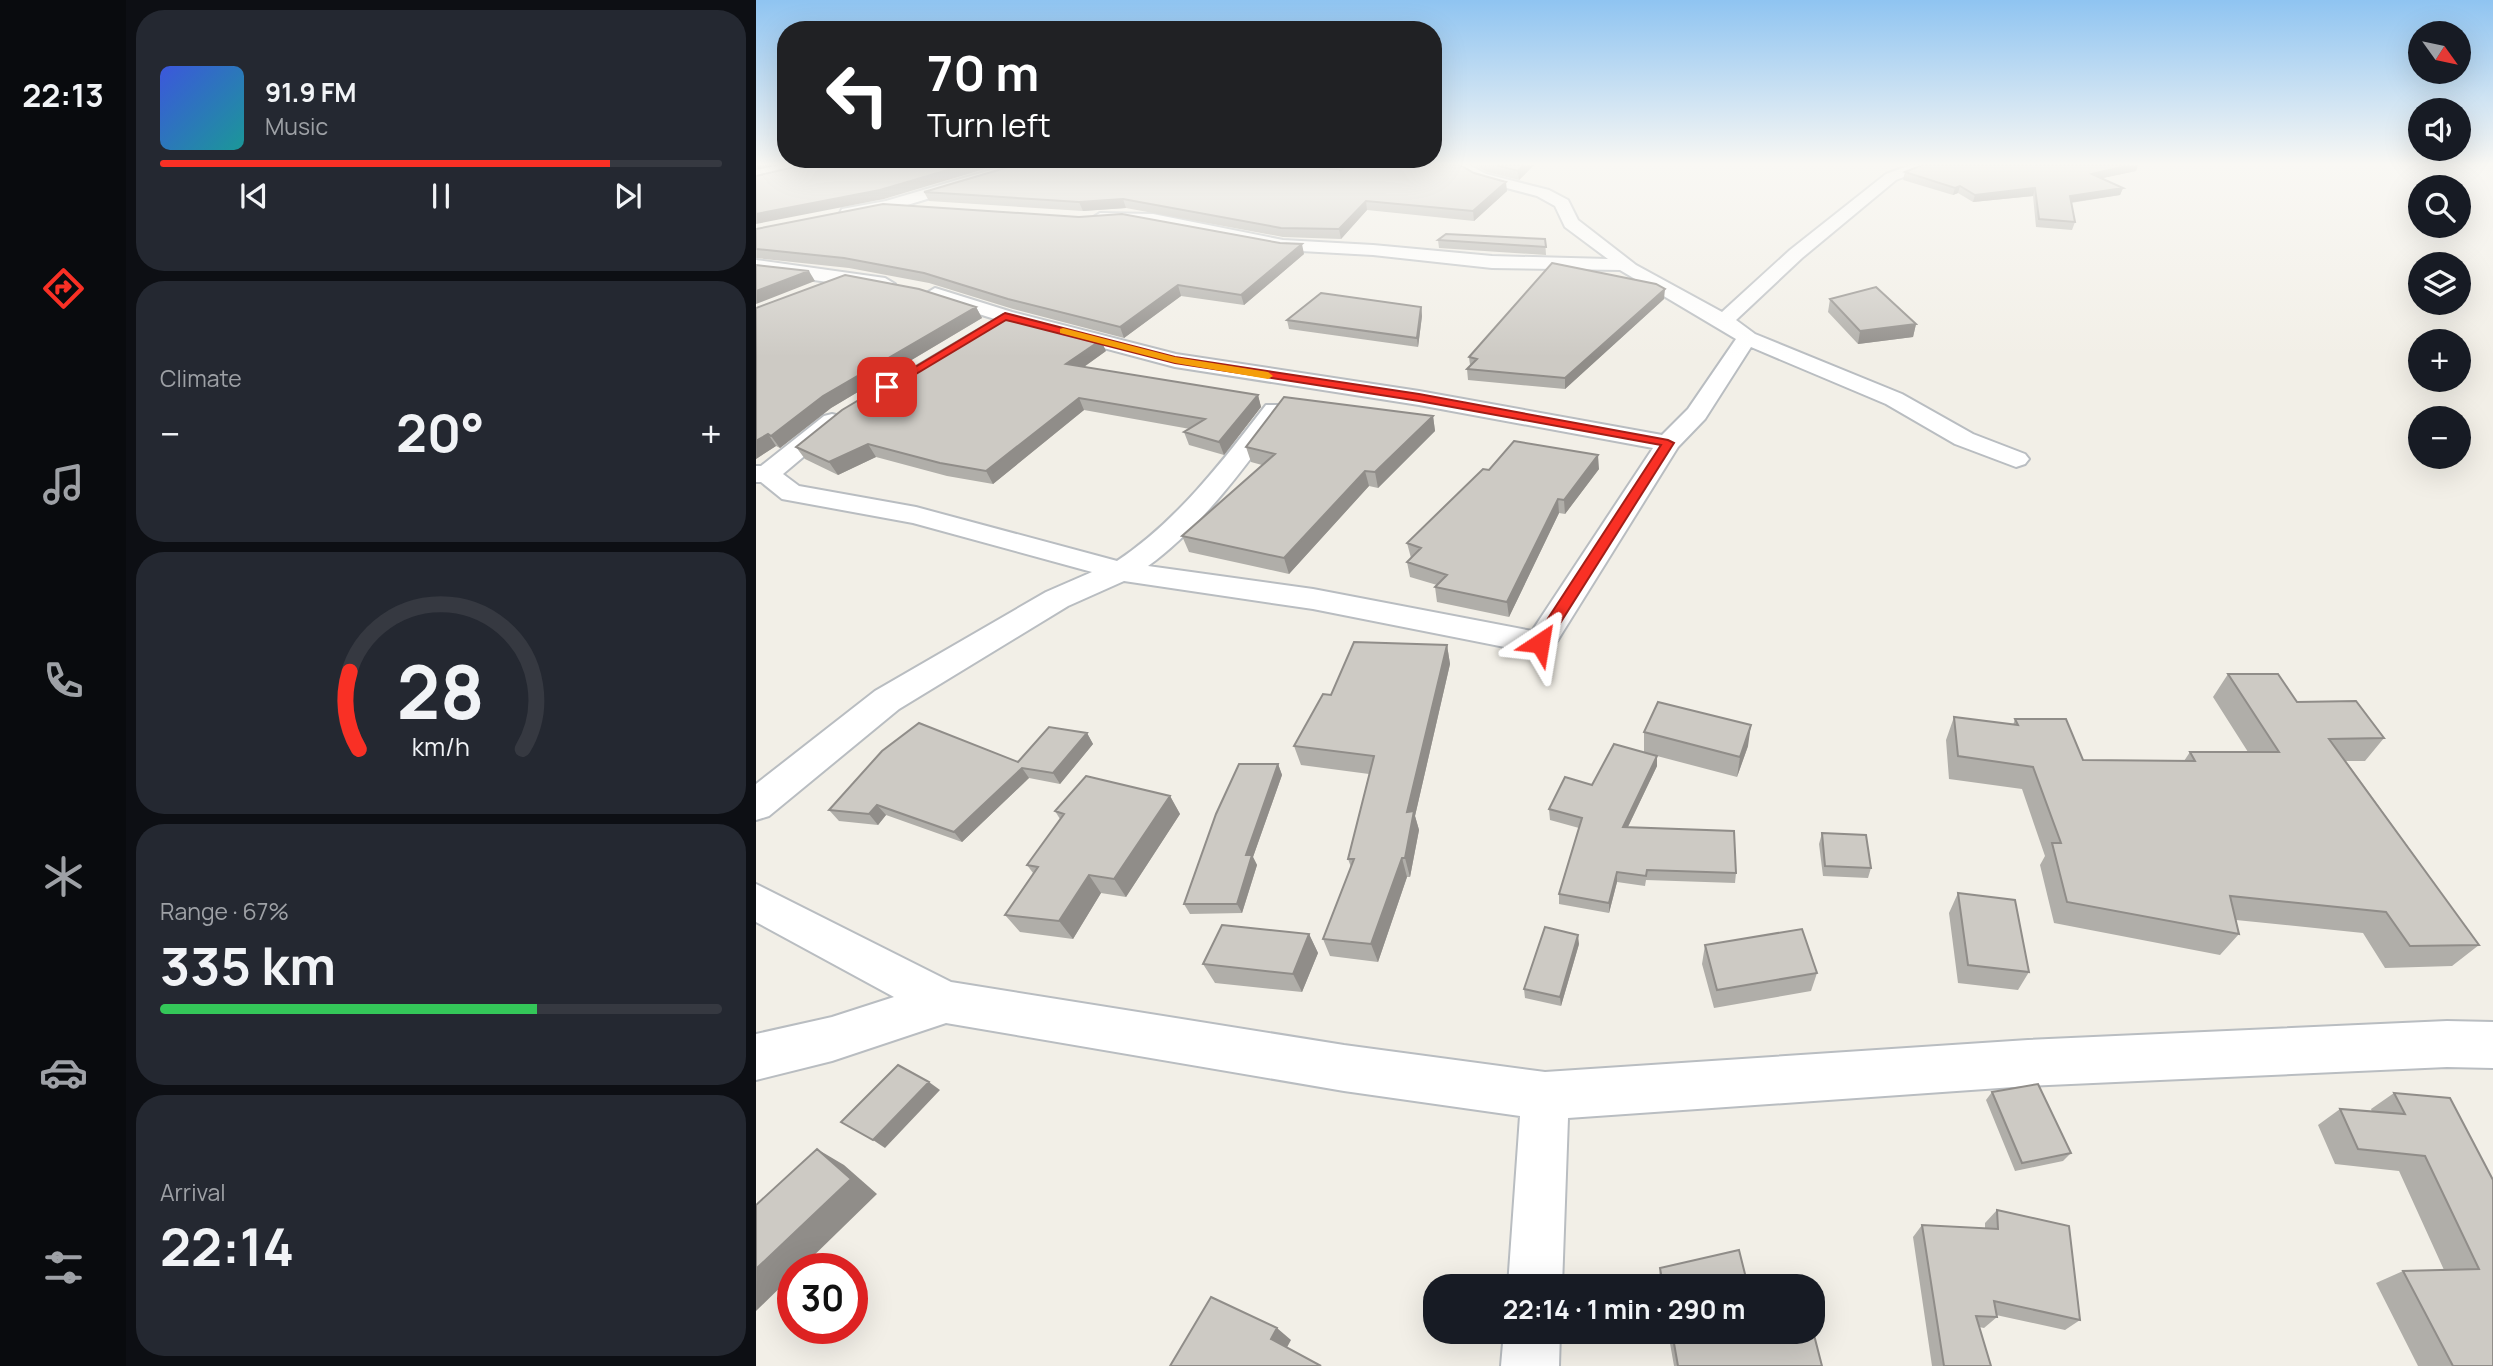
<!DOCTYPE html>
<html lang="en">
<head>
<meta charset="utf-8">
<style>
  :root { --surface:#171b24; --page:#242831; --text:#f1f3f6; --muted:#9ea1a6; --line:#363941; --accent:#f93025 }
  body { margin:0; font-family:Manrope,sans-serif; background:var(--page); color:var(--text); height:100vh; display:flex; flex-direction:column; font-size:26px; white-space:nowrap }
  * { box-sizing:border-box; margin:0 }
  p { font-size:23px; color:var(--muted) }
  .icon { flex:none; width:38px; height:38px; fill:none; stroke:currentColor; stroke-width:2; stroke-linecap:round; stroke-linejoin:round }
  .map { position:relative; flex:1; overflow:hidden }
  .panel { display:flex; flex-direction:column; gap:10px; padding:10px; background:#0d0f14; width:630px }
  .panel>* { flex:none }
  .banner { position:absolute; left:21px; top:21px; width:665px; height:147px; border-radius:28px; box-shadow:0 7px 28px #0002; background:#202124; color:#fff; overflow:hidden }
  .needle { width:46px; rotate:123deg }
  .buttons { position:absolute; left:1652px; top:21px; display:grid; gap:14px }
  .buttons a { display:grid; place-items:center; width:63px; height:63px; border-radius:50%; background:var(--surface); box-shadow:0 7px 28px #0002; font-size:35px }
  .speed { position:absolute; left:21px; top:1253px; display:flex; gap:14px; font-size:35px; font-weight:700; text-align:center }
  .speed>* { display:grid; place-content:center; width:91px; height:91px; border-radius:50%; background:var(--surface); box-shadow:0 7px 28px #0002; line-height:1 }
  .speed .limit { border:10px solid #d22; background:#fff; color:#111 }
  .pin { position:absolute; display:grid; place-items:center; width:60px; height:60px; color:#fff; margin:-30px; border-radius:14px; box-shadow:0 4px 10px #0006 }
  .me { position:absolute; width:77px; margin:-38px; rotate:33deg; stroke-linejoin:round; filter:drop-shadow(0 0 5px #0008) }
  .turn { display:flex; align-items:center; gap:24px; height:147px; padding:0 35px; font-size:32px }
  .turn .icon { width:91px; height:91px; stroke-width:2.5 }
  .turn b { display:block; font-size:49px; line-height:60px }
  .big { font-size:52px; font-weight:700; line-height:1.1 }
  .panel .card { flex:1; display:flex; flex-direction:column; justify-content:center; gap:10px; min-width:0; padding:0 24px; border-radius:28px; background:var(--page) }
  .panel .dial { align-items:center; gap:0 }
  .dial svg { height:182px; overflow:visible; fill:none; stroke:var(--line); stroke-width:7; stroke-linecap:round; text-anchor:middle }
  .dial text { fill:var(--text); stroke:none }
  .song { display:flex; align-items:center; gap:21px }
  .cover { width:84px; height:84px; border-radius:10px; background:linear-gradient(135deg,hsl(230 70% 55%),hsl(180 70% 35%)) }
  .played { height:7px; border-radius:4px; background:linear-gradient(90deg,var(--accent) 80%,var(--line) 80%) }
  .keys { display:flex; justify-content:space-around; direction:ltr }
  .heat { display:flex; justify-content:space-between; align-items:center; font-size:38px; direction:ltr }
  .charge { height:10px; border-radius:5px; background:linear-gradient(90deg,#34c759 67%,var(--line) 0) }
  .trip { position:absolute; left:667px; top:1274px; width:402px; height:70px; border-radius:28px; background:var(--surface); box-shadow:0 7px 28px #0002; font-weight:700; line-height:70px; text-align:center }
  main { display:flex; flex:1; min-height:0 }
  .tabs { display:flex; flex-direction:column; width:126px; justify-content:space-around; align-items:center; background:#090b0e; color:var(--muted) }
  .tabs .icon { width:49px; height:49px }
  .tabs .on { color:var(--accent) }
  .tabs b { font-size:32px; color:var(--text) }
  .map>svg:first-child { display:block }
  .lines { fill:none; stroke-linecap:round; stroke-linejoin:round }
  .minor-casing { stroke:#b9bdc1; stroke-width:4 }
  .minor { fill:#fff; fill-rule:evenodd }
  .wall { fill:#b0aea9 }
  .shaded-wall { fill:#908d89 }
  .building { fill:#cdcac4; stroke:#908d89; stroke-width:2 }
  .route { fill:#f93025; stroke:#a21f18; stroke-width:2 }
  .slow { fill:#f59e0b }
</style>
</head>
<body>
<main>
<nav class="tabs">
<b>22:13</b>
<svg class="icon on" aria-label="directions" viewBox="0 0 24 24"><path d="M12 3l9 9-9 9-9-9zM9 14v-3h6M13 9l2 2-2 2"/></svg>
<svg class="icon" aria-label="music" viewBox="0 0 24 24"><path d="M9 18V5l10-2v13"/><circle cx="6" cy="18" r="3"/><circle cx="16" cy="16" r="3"/></svg>
<svg class="icon" aria-label="phone" viewBox="0 0 24 24"><path d="M5 4h4l2 5-3 2q2 4 5 5l2-3 5 2v4C11 20 4 13 5 4z"/></svg>
<svg class="icon" aria-label="climate" viewBox="0 0 24 24"><path d="M12 3v18M4 7l16 10M4 17L20 7"/></svg>
<svg class="icon" aria-label="car" viewBox="0 0 24 24"><path d="M5 17H2v-5l4-1 3-4h7l3 4 3 1v5h-3M9 17h6M6 11h13"/><circle cx="7" cy="17" r="2"/><circle cx="17" cy="17" r="2"/></svg>
<svg class="icon" aria-label="filters" viewBox="0 0 24 24"><path d="M4 7h16M4 17h16"/><circle cx="9" cy="7" r="2"/><circle cx="15" cy="17" r="2"/></svg>
</nav>
<section class="panel">
<div class="card">
<div class="song"><i class="cover"></i><div><b>91.9 FM</b><p>Music</p></div></div>
<div class="played"></div>
<div class="keys"><svg class="icon" aria-label="previous" viewBox="0 0 24 24"><path d="M18 5L8 12l10 7zM5 5v14"/></svg><svg class="icon" aria-label="pause" viewBox="0 0 24 24"><path d="M8 5v14M16 5v14"/></svg><svg class="icon" aria-label="next" viewBox="0 0 24 24"><path d="M6 5l10 7-10 7zM19 5v14"/></svg></div>
</div>
<div class="card"><p>Climate</p>
<div class="heat"><a>−</a><b class="big">20°</b><a>+</a></div>
</div>
<div class="card dial"><svg viewBox="0 0 100 80">
<path d="M14 69A42 42 0 1 1 86 69"/>
<path d="M14 69A42 42 0 0 1 10 35" stroke="#f93025"/>
<text x="50" y="56" font-size="32" font-weight="700">28</text>
<text x="50" y="72" font-size="11">km/h</text>
</svg></div>
<div class="card"><p>Range · 67%</p><b class="big">335 km</b><div class="charge"></div></div>
<div class="card"><p>Arrival</p><b class="big">22:14</b></div>
</section>
<div class="map">
<svg width="1737" height="1366" viewBox="0 0 1737 1366">
  <rect width="100%" height="100%" fill="#f2efe7"/>
  <g class="lines">
    <g class="minor-casing">
      <path id="minor" d="M252,165H276L274,168L138,209L92,218L84,213L86,209L130,201Z
        M694,165H713L730,174L793,190L812,200L822,220L880,265L966,312L1034,250L1130,174L1155,165H1178L1140,180L1046,258L980,320L999,334L1146,394L1217,434L1269,454L1273,459L1269,464L1260,467L1199,444L1130,404L995,347L949,419L922,447L795,651L784,654L557,609L368,581L312,606L143,709L13,816L0,820V784L119,691L290,592L336,572L157,523L26,499L5,482H0V466H5L68,416L76,414L84,416L88,421L84,426L27,474L43,486L160,507L361,561C421,521 466,462 510,405H526L530,410C494,461 443,530 392,566L557,589L776,631L897,448L663,405L419,367L242,320L172,298L169,294L179,288L256,312L420,354L663,391L906,435L932,409L980,339L864,270L736,268L617,255L527,250L397,224L344,223L336,218L344,213L397,214L527,240L617,245L736,256L852,259L809,227L799,206L781,196L720,180Z
        M0,260L129,278L139,284L129,290L0,272Z
        M0,884L195,982L588,1045L789,1072L1272,1040L1691,1021L1737,1022V1068L1691,1067L1272,1086L812,1118L806,1286H752L764,1116L588,1091L190,1023L76,1061L0,1080V1034L76,1017L138,997L0,922Z
        M748,1332H804L803,1366H745Z"/>
    </g>
    <use href="#minor" class="minor"/>
  </g>
  <path class="wall" d="M590,165H704L751,191L718,221L611,210L585,239L527,237L370,208L327,211L173,201L168,192L585,170L592,165Z
    M719,165H778L763,180L731,172Z
    M1166,165H1382L1380,171L1346,178L1367,188L1364,195L1315,203L1319,222L1316,230L1280,227L1277,196L1217,202L1202,193L1197,195L1147,180L1149,172Z
    M0,229L548,254L488,305L425,296L368,338L257,309L173,283L93,268L0,258Z
    M789,239L790,255L683,248L682,240Z
    M908,299L809,389L712,380L711,369L714,365L713,357Z
    M1074,299L1160,324L1157,337L1102,344L1072,312Z
    M220,307L226,318L75,408L24,448L20,446L0,459V308Z
    M665,307L666,316L662,347L533,329L531,320Z
    M350,351L328,367L502,395L505,407L468,455L433,445L428,432L434,429L328,410L237,484L191,476L120,457L82,475L49,459L40,447Z
    M677,416L679,431L622,488L613,486L533,574L433,552L426,536L506,465L495,462L490,447Z
    M843,469L809,514L803,513L753,617L681,602L679,587L681,585L654,577L651,562L655,558L651,543L733,470Z
    M691,645L694,664L659,816L663,830L654,877H651L622,962L574,956L567,939L595,867L592,859L613,774L545,765L538,746L575,695Z
    M1472,674L1541,702L1628,738L1609,761H1590L1723,945L1696,966L1629,968L1607,933L1480,920L1483,934L1464,955L1298,923L1284,865L1289,856L1266,789L1193,779L1190,740L1198,717L1257,725L1259,719L1327,760L1428,761L1434,752H1492L1457,697Z
    M888,732L992,746L981,777L901,756V766L872,827L980,873L979,883L890,880L889,886L861,882L853,913L803,904V894L823,828L794,820L793,809L836,785L888,752Z
    M331,733L337,744L304,784L273,778L206,842L130,815L122,825L83,821L73,810L262,762Z
    M522,764L526,775L497,857L501,865L486,913L434,914L428,904Z
    M414,796L424,814L370,897L345,893L317,939L264,932L249,915L277,873L271,865L304,819L299,811Z
    M1066,833L1115,868L1112,878L1067,876L1063,844Z
    M1202,893L1273,972L1262,990L1202,983L1193,913Z
    M553,934L562,953L546,992L459,983L447,964Z
    M823,944L805,1006L769,998L768,989Z
    M949,945L1061,973L1055,991L958,1008L946,964Z
    M1236,1092L1315,1153L1307,1161L1259,1171L1230,1100Z
    M1638,1093L1737,1180V1366H1662L1620,1283L1647,1271L1688,1270L1643,1171L1579,1164L1562,1125L1584,1109L1616,1112L1615,1109Z
    M1241,1210L1324,1320L1309,1330L1240,1315L1241,1317L1228,1328L1223,1327L1235,1366H1176L1157,1237L1166,1225L1229,1228V1223Z
    M904,1268L992,1286H904L903,1280Z
    M912,1332H1057L1066,1366H918Z"/>
  <path class="shaded-wall" d="M0,165H25L0,170Z
    M209,165H242L128,199L0,224V214Z
    M768,165H778L763,180L762,171Z
    M1374,165H1382L1380,171L1333,181L1336,174Z
    M750,182L751,191L718,221L717,211Z
    M1204,186L1202,193L1197,195L1199,188Z
    M1279,188L1277,196L1217,202L1219,195Z
    M1367,188L1364,195L1311,203L1314,196Z
    M367,199L370,208L327,211L323,202Z
    M610,201L611,210L585,239L583,229Z
    M546,244L548,254L488,305L485,295Z
    M53,271L59,281L0,304V291Z
    M422,285L425,296L368,338L364,327Z
    M909,289L908,299L809,389V378Z
    M220,307L226,318L75,408L24,448L15,436L67,396Z
    M665,307L666,316L662,347L661,338Z
    M1160,324L1157,337L1102,344L1104,331Z
    M345,340L350,351L315,376L310,364Z
    M502,395L505,407L468,455L463,442Z
    M323,398L328,410L237,484L230,471Z
    M677,416L679,431L622,488L619,472Z
    M12,434L20,446L0,459V441Z
    M112,444L120,457L82,475L73,462Z
    M842,455L843,469L809,514L808,500Z
    M609,471L613,486L533,574L528,558Z
    M802,499L803,513L753,617L751,602Z
    M691,645L694,664L659,816L663,830L654,877L649,858L651,812Z
    M995,725L992,746L981,777L984,757Z
    M331,733L337,744L304,784L297,773Z
    M901,756V766L867,837V827Z
    M522,764L526,775L497,857L501,865L486,913L481,904L490,855Z
    M266,768L273,778L206,842L198,832Z
    M414,796L424,814L370,897L358,879Z
    M121,805L130,815L122,825L113,814Z
    M646,858L651,877L622,962L615,944Z
    M861,872V882L853,913V903Z
    M333,875L345,893L317,939L303,921Z
    M553,934L562,953L546,992L537,974Z
    M822,935L823,944L805,1006L804,997Z
    M173,1082L184,1090L129,1148L117,1140Z
    M61,1149L88,1165L121,1194L44,1269H37V1275L0,1311V1269Z
    M521,1328L535,1340L529,1351L515,1339Z"/>
  <path class="building" d="M47,165H209L124,190L0,214V176Z
    M259,165H537L585,170L592,165H704L718,173L750,182L717,211L610,201L583,229L525,228L367,199L323,202L168,192Z
    M740,165H768L762,171Z
    M1166,165H1374L1336,174L1367,188L1314,196L1319,222L1283,219L1279,188L1219,195L1204,186L1199,188L1149,172Z
    M127,204L323,217L366,214L524,243L546,244L485,295L422,285L364,327L252,299L168,273L88,258L0,249V229Z
    M690,234L789,239L790,247L682,240Z
    M796,263L900,284L909,289L809,378L711,369L721,359L713,357Z
    M0,265L53,271L0,291Z
    M89,275L163,289L220,307L67,396L15,436L12,434L0,441V308Z
    M1120,287L1160,324L1104,331L1074,299Z
    M565,293L665,307L661,338L531,320Z
    M247,314L345,340L310,364L502,395L463,442L428,432L449,419L323,398L230,471L184,463L112,444L73,462L40,447L86,410Z
    M528,397L677,416L619,472L609,471L528,558L426,536L519,454L490,447Z
    M758,441L842,455L808,500L802,499L751,602L679,587L691,575L651,562L665,548L651,543L727,469L733,470Z
    M598,642L691,645L651,812L658,811L649,858H646L615,944L567,939L598,859H592L618,756L538,746L567,694L575,695Z
    M1472,674H1522L1541,702L1600,701L1628,738L1573,739L1723,945L1654,946L1630,912L1474,896L1483,934L1311,902L1296,843H1305L1277,767L1202,756L1198,717L1262,725L1259,719H1310L1327,760L1439,761L1434,752H1523Z
    M902,702L995,725L984,757L888,732Z
    M163,723L262,762L293,727L331,733L297,773L266,768L198,832L121,805L113,814L73,810L126,751Z
    M858,744L901,756L867,827L978,831L980,873L891,870L890,876L861,872L853,903L803,894L826,818L793,809L809,777L836,785Z
    M483,764H522L490,855H496L481,904H428L460,814Z
    M330,776L414,796L358,879L333,875L303,921L249,915L282,867L271,865L308,814L299,811Z
    M1066,833L1110,835L1115,868L1069,866Z
    M1202,893L1259,900L1273,972L1212,965Z
    M466,925L553,934L537,974L447,964Z
    M789,927L822,935L804,997L768,989Z
    M1046,929L1061,973L961,990L949,945Z
    M142,1065L173,1082L117,1140L85,1122Z
    M1282,1084L1315,1153L1266,1163L1236,1092Z
    M1638,1093L1694,1098L1737,1180V1366H1697L1647,1271L1723,1269L1669,1156L1602,1149L1584,1109L1649,1114Z
    M61,1149L95,1179L0,1269V1205Z
    M1241,1210L1313,1226L1324,1320L1238,1301L1241,1317L1220,1316L1235,1366H1188L1166,1225L1242,1229Z
    M983,1250L992,1286H907L904,1268Z
    M455,1297L521,1328L515,1339L565,1366H414Z
    M1057,1331L1066,1366H922L916,1332H1057Z"/>
  <linearGradient id="sky" x2="0" y2="1"><stop stop-color="#8fc4f1"/><stop offset="0.46" stop-color="#f9f8f4"/><stop offset="1" stop-color="#f9f8f4" stop-opacity="0"/></linearGradient>
  <rect width="1737" height="357" fill="url(#sky)"/>
  <path class="route" d="M249,313L419,357L663,394L912,440L918,443L789,647L784,648L776,643L905,445L663,401L419,363L250,320L135,389L126,387Z"/>
  <path class="slow" d="M307,328L419,357L512,372L517,376L512,379L419,363L304,333V329Z"/>
</svg>
<div class="buttons">
<a><svg class="needle" viewBox="-14 -14 28 28"><path d="M0-13l5 13h-10z" fill="#e53935"/><path d="M0 13l5-13h-10z" fill="#9ea1a6"/></svg></a>
<a><svg class="icon" aria-label="sound" viewBox="0 0 24 24"><path d="M4 9h4l5-4v14l-5-4H4zM17 9q2 3 0 6"/></svg></a>
<a><svg class="icon" aria-label="search" viewBox="0 0 24 24"><circle cx="10" cy="10" r="6"/><path d="M15 15l6 6"/></svg></a>
<a><svg class="icon" aria-label="layers" viewBox="0 0 24 24"><path d="M12 4l9 5-9 5-9-5zM3 14l9 5 9-5"/></svg></a>
<a>+</a>
<a>−</a>
</div>
<div class="speed"><div class="limit">30</div></div>
<div class="pin" style="left:131px;top:387px;background:#d93025"><svg class="icon" aria-label="arrive" viewBox="0 0 24 24"><path d="M6 21V4h12l-3 4 3 4H6"/></svg></div>
<svg class="me" style="left:784px;top:643px" viewBox="-20 -20 40 40"><path d="M0-17L14 15 0 8-14 15z" fill="#f93025" stroke="#fff" stroke-width="4"/></svg>
<div class="trip">22:14 · 1 min · 290 m</div>
<div class="banner">
<div class="turn"><svg class="icon" aria-label="left" viewBox="0 0 24 24"><path d="M17 20v-9H6M10 6l-5 5 5 5"/></svg><div><b>70 m</b>Turn left</div></div>
</div>
</div>
</main>
</body>
</html>
